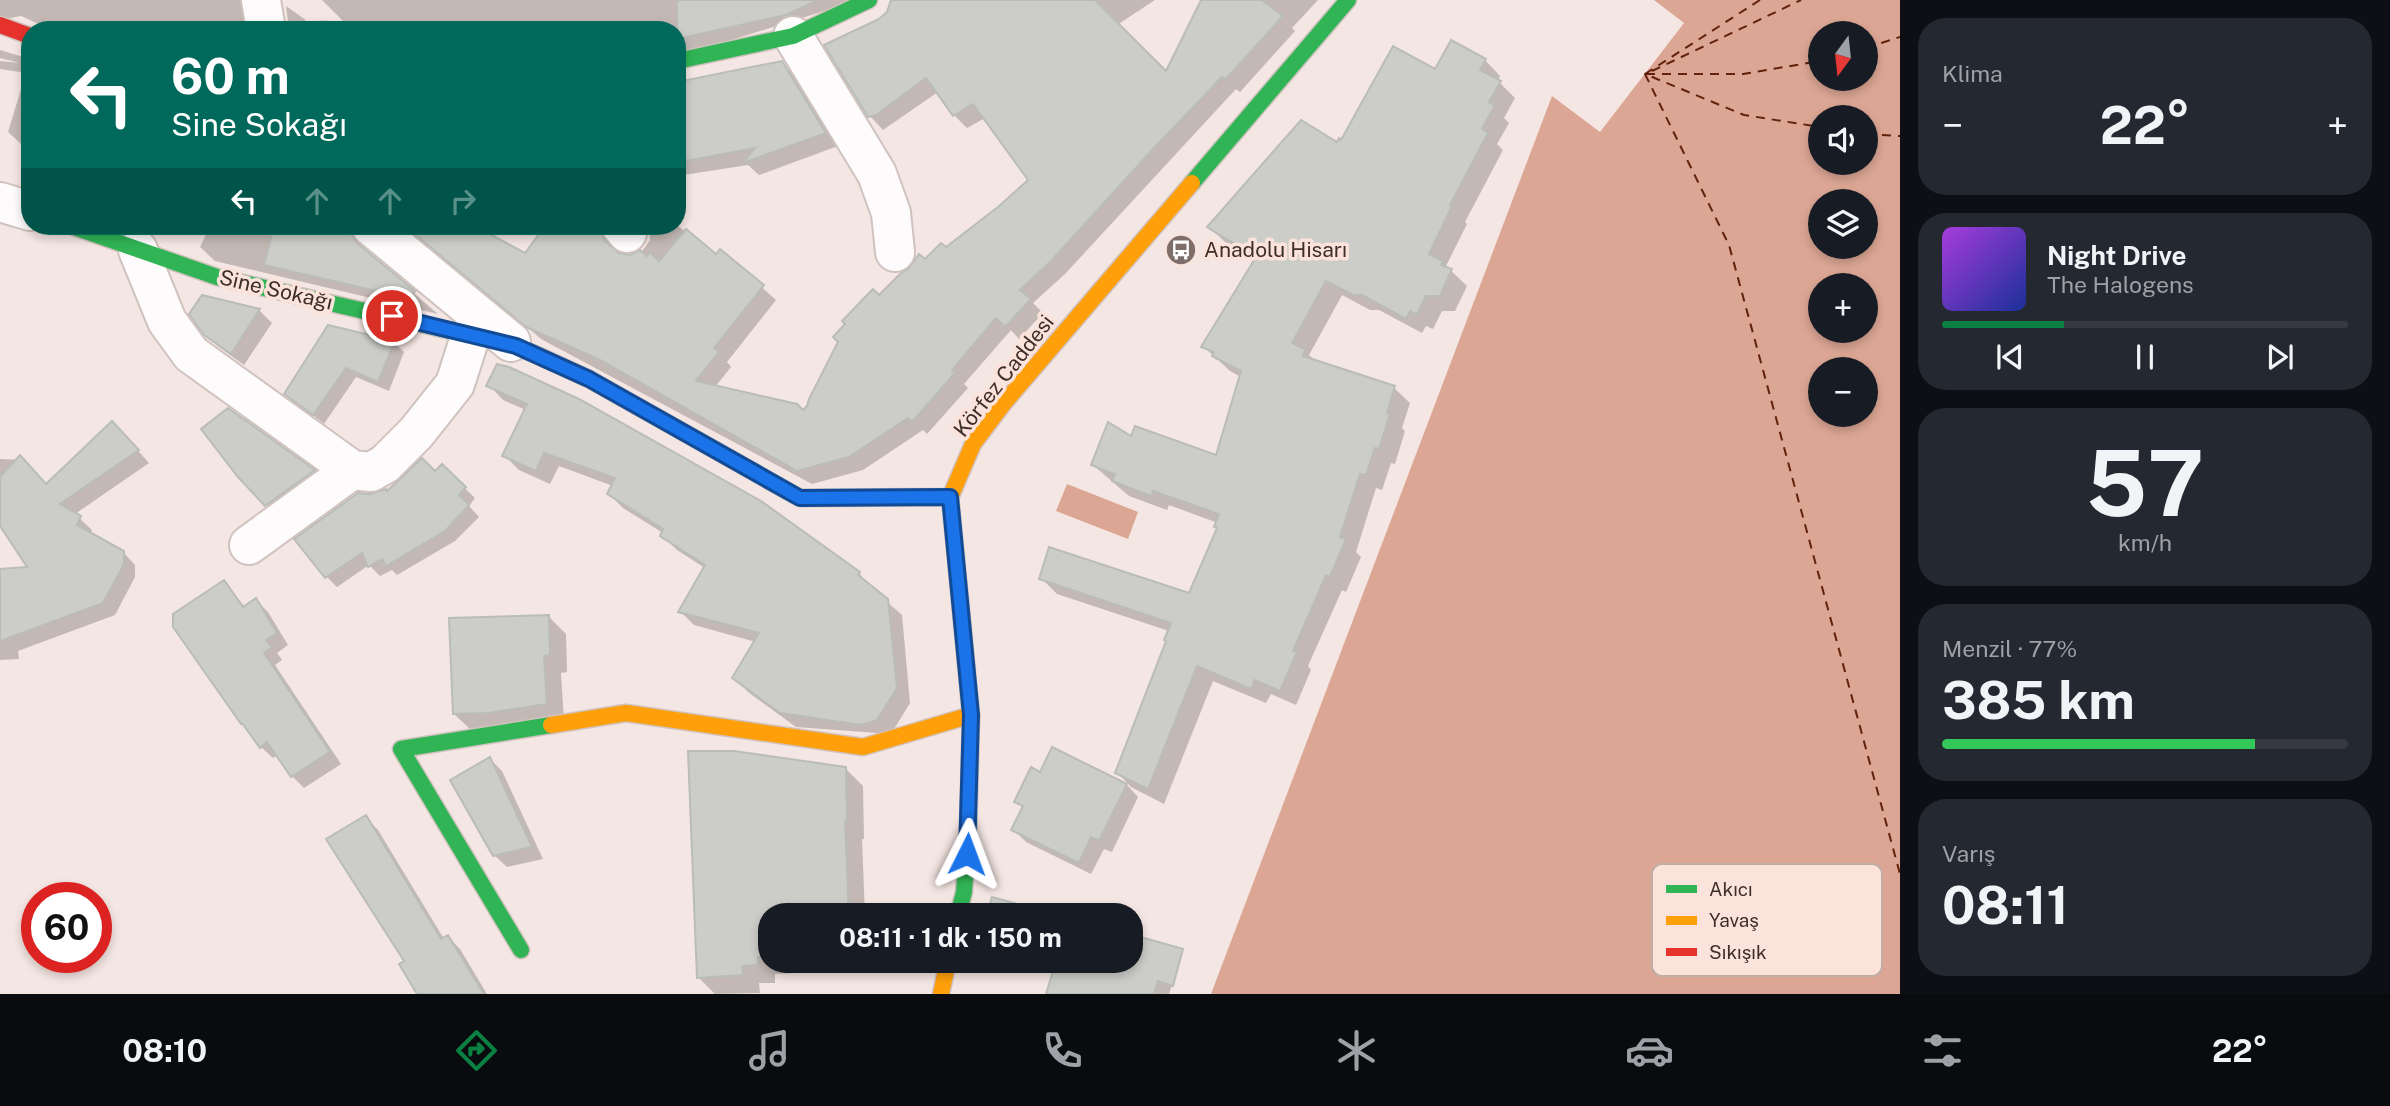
<!DOCTYPE html>
<html lang="tr">
<head>
<meta charset="utf-8">
<style>
  :root { --surface:#171b24; --page:#242831; --text:#f1f3f6; --muted:#9ea1a6; --line:#363941; --accent:#0b8043 }
  body { margin:0; font-family:"Public Sans",sans-serif; background:var(--page); color:var(--text); height:100vh; display:flex; flex-direction:column; font-size:26px; white-space:nowrap }
  * { box-sizing:border-box; margin:0 }
  p { font-size:23px; color:var(--muted) }
  .icon { flex:none; width:38px; height:38px; fill:none; stroke:currentColor; stroke-width:2; stroke-linecap:round; stroke-linejoin:round }
  .map { position:relative; flex:1; overflow:hidden }
  .drawer { display:flex; flex-direction:column; gap:18px; padding:18px; background:#0d0f14; width:490px }
  .drawer>* { flex:none }
  .hud { position:absolute; left:21px; top:21px; width:665px; height:214px; border-radius:28px; box-shadow:0 4px 10px #0003; background:#00695c; color:#fff; overflow:hidden }
  .needle { width:46px; rotate:195deg }
  .tools { position:absolute; left:1808px; top:21px; display:grid; gap:14px }
  .tools a { display:grid; place-items:center; width:70px; height:70px; border-radius:50%; background:var(--surface); box-shadow:0 4px 10px #0003; font-size:35px }
  .speed { position:absolute; left:21px; top:882px; display:flex; gap:14px; font-size:35px; font-weight:700; text-align:center }
  .speed>* { display:grid; place-content:center; width:91px; height:91px; border-radius:50%; background:var(--surface); box-shadow:0 4px 10px #0003; line-height:1 }
  .speed .limit { border:10px solid #d22; background:#fff; color:#111 }
  .pin { position:absolute; display:grid; place-items:center; width:60px; height:60px; color:#fff; margin:-30px; border:4px solid #fff; border-radius:50%; box-shadow:0 2px 7px #0007 }
  .me { position:absolute; width:77px; margin:-38px; rotate:3deg; stroke-linejoin:round; filter:drop-shadow(0 0 5px #0008) }
  .turn { display:flex; align-items:center; gap:24px; height:147px; padding:0 35px; font-size:32px }
  .turn .icon { width:91px; height:91px; stroke-width:2.5 }
  .turn b { display:block; font-size:49px; line-height:60px }
  .lanes { display:flex; align-items:center; height:66px; padding:0 35px; background:#0003; justify-content:center; gap:35px; direction:ltr }
  .lanes .off { opacity:.35 }
  .big { font-size:52px; font-weight:700; line-height:1.1 }
  .drawer .widget { flex:1; display:flex; flex-direction:column; justify-content:center; gap:10px; min-width:0; padding:0 24px; border-radius:28px; background:var(--page) }
  .drawer .dial { align-items:center; gap:0 }
  .dial b { font-size:91px; line-height:1 }
  .song { display:flex; align-items:center; gap:21px }
  .cover { width:84px; height:84px; border-radius:10px; background:linear-gradient(135deg,hsl(280 70% 55%),hsl(230 70% 35%)) }
  .played { height:7px; border-radius:4px; background:linear-gradient(90deg,var(--accent) 30%,var(--line) 30%) }
  .keys { display:flex; justify-content:space-around; direction:ltr }
  .heat { display:flex; justify-content:space-between; align-items:center; font-size:38px; direction:ltr }
  .charge { height:10px; border-radius:5px; background:linear-gradient(90deg,#34c759 77%,var(--line) 0) }
  .trip { position:absolute; left:758px; top:903px; width:385px; height:70px; border-radius:28px; background:var(--surface); box-shadow:0 4px 10px #0003; font-weight:700; line-height:70px; text-align:center }
  .menu { display:flex; height:112px; justify-content:space-around; align-items:center; background:#090b0e; color:var(--muted) }
  .menu .icon { width:49px; height:49px }
  .menu .selected { color:var(--accent) }
  .menu b { font-size:32px; color:var(--text) }
  main { display:flex; flex:1; min-height:0 }
  .map>svg:first-child { display:block }
  .water { fill:#dca694; fill-rule:evenodd }
  .shadow { fill:#0003 }
  .lines { fill:none; stroke-linecap:round; stroke-linejoin:round }
  .ferry { stroke:#62210a; stroke-width:2; stroke-dasharray:9 7; stroke-linecap:butt }
  .building { fill:#cccdc9; stroke:#babcb8; stroke-width:2 }
  .street-casing { stroke:#d0c2be; stroke-width:42 }
  .fast-casing { stroke:#d0c2be; stroke-width:19 }
  .slow-casing { stroke:#d0c2be; stroke-width:19 }
  .jam-casing { stroke:#d0c2be; stroke-width:19 }
  .street { stroke:#fdfbfb; stroke-width:38 }
  .fast { stroke:#30b455; stroke-width:16 }
  .slow { stroke:#ff9f0a; stroke-width:16 }
  .jam { stroke:#e5322d; stroke-width:16 }
  .route-casing { stroke:#114b97; stroke-width:18 }
  .route { stroke:#1a73e8; stroke-width:12 }
  .labels { text-anchor:middle; stroke-width:7; stroke-linejoin:round; paint-order:stroke }
  .poi-label { font-size:21px; fill:#3d2e29; stroke:#fbe3db; text-anchor:start }
  .street-label { font-size:21px; fill:#3d2e29; stroke:#fbe3db }
  .key { fill:#fbe3db; stroke:#c2ada6; stroke-width:2 }
  .key-label { font-size:19px; fill:#3d2e29 }
</style>
</head>
<body>
<main>
<div class="map">
<svg width="1900" height="994" viewBox="0 0 1900 994">
  <rect width="100%" height="100%" fill="#f4e6e2"/>
  <path class="water" d="M1654,0H1900V994H1211L1552,96L1600,132L1684,23ZM1820,33H1866V79H1820ZM1820,117H1866V163H1820ZM1820,201H1866V247H1820ZM1820,285H1866V331H1820ZM1820,369H1866V415H1820Z
    M1067,484L1138,512L1128,539L1056,511Z"/>
  <path class="shadow" d="M0,0H257L253,30H52L21,16L0,20Z
    M322,0H859L677,57V30H352Z
    M892,0H1155L1117,25L1167,74L1218,0H1318L1292,28L1295,31L1240,92L1236,89L1065,274L1033,303L1043,313L1019,339L1011,330L964,384L968,388L927,434L923,430L863,470L812,484L541,339L494,298L547,226H618L613,232L612,246L618,254L632,256L643,250L650,240L649,226L677,225L717,256L721,251L776,300L727,362L731,367L715,387L803,412L879,297L925,262L946,250L999,209L1030,180L985,118L967,128L954,115L938,92L883,130L870,116L879,21L888,14Z
    M286,6L303,18L315,30H289Z
    M0,50L30,59V146L21,144L8,132L26,73L0,69V61L20,63L0,58Z
    M1485,60L1500,76L1498,81L1515,98L1504,118L1509,123L1497,144L1503,150L1465,222L1467,224L1446,266L1467,286L1455,311H1442L1433,329L1426,326L1422,333L1379,310H1370L1342,295L1309,355L1316,362L1394,388L1410,403L1402,428L1405,431L1395,464L1391,463L1382,490L1376,488L1356,552L1361,557L1346,592L1342,590L1308,666L1311,670L1296,705L1271,694L1266,703L1213,681L1164,804L1131,787L1117,772L1168,641L1169,631L1057,594L1041,578L1189,595L1219,529L1218,523L1169,505L1167,510L1129,496L1093,465L1131,439L1217,457L1241,377L1230,371L1204,347L1256,262L1225,242L1209,227L1338,145L1436,71Z
    M782,63L795,76L838,146L759,175L748,165L677,176V84Z
    M210,226H309L364,258L367,253L438,314L215,261L200,247Z
    M405,226H498L479,287Z
    M203,297L260,311L272,323L244,365L219,347L206,334Z
    M394,342L404,352L389,391L356,377L324,424L286,393Z
    M498,366L859,573L872,589L902,615L910,703L891,734L796,727L748,692L734,677L756,642L694,625L680,611L705,568L677,550L662,535L663,533L623,508L609,494L613,486L559,466L550,484L519,470L504,455L526,410L503,400L489,385Z
    M228,410L314,471L325,482L278,516L239,476Z
    M124,435L149,463L75,514L92,530L90,534L123,552L135,565V577L115,615L18,651L19,659L0,660V571L30,569L0,522V459L22,460L47,486Z
    M442,467L475,498L469,506L479,517L455,541L397,575L392,570L380,576L369,565L337,587L326,576L370,495L387,493L435,474Z
    M224,582L245,607L256,600L268,612L288,645L277,653L282,660L275,665L341,764L304,788L292,776L278,755L273,758L261,747Z
    M548,616L566,634L567,672L561,673L564,721L472,731L454,714Z
    M1053,750L1128,786L1138,797L1112,852L1104,849L1091,874L1026,842L1014,830L1024,809L1016,802L1041,775Z
    M490,759L502,771L543,859L507,867L494,855Z
    M845,768L863,786L864,839H862L865,915H770V961L868,962L835,964V971L775,974V983H759L760,993L715,994L698,977Z
    M365,817L378,830L444,939L448,937L460,949L487,994H419L406,962Z
    M1168,949L1180,961L1169,994H1048L1058,961H1130Z"/>
  <g class="lines">
    <path class="ferry" d="M1760,0L1645,74L1744,115L1820,127
      M1866,48L1900,37
      M1652,71L1801,0
      M1645,74L1729,245L1900,874
      M1646,74H1743L1820,61
      M1866,134L1900,136"/>
  </g>
  <path class="building" d="M677,0H818L786,15L677,39Z
    M891,0H1095L1166,71L1201,0H1262L1283,16L1225,80L1222,77L1154,148L1051,261L1020,290L1031,299L1005,327L996,318L952,370L955,373L912,422L908,418L849,457L797,471L600,360L526,327L405,226H475L525,253L545,226H600L604,240L619,253L630,255L640,250L647,256L650,252L659,261L686,229L716,254L720,249L764,285L714,348L719,352L696,381L797,404L803,410L807,406L809,399L838,342L833,337L845,324L842,321L873,289L879,295L901,273L908,269L919,254L925,259L941,243L946,247L998,207L1028,180L973,104L953,116L926,78L876,115L868,117L824,45L879,19L887,12Z
    M1451,40L1486,59L1480,70L1501,81L1489,102L1495,105L1482,129L1488,133L1450,205L1452,206L1429,254L1443,261L1441,265L1452,269L1440,296H1426L1417,315L1410,311L1406,319L1362,295H1353L1326,281L1292,343L1305,349L1303,356L1395,386L1387,413L1390,414L1379,449L1375,448L1366,475L1360,474L1340,537L1346,539L1330,577L1326,575L1293,651L1297,652L1280,691L1255,680L1251,689L1197,666L1148,789L1115,773L1166,641L1164,640L1171,623L1039,579L1049,547L1189,593L1217,528L1214,527L1219,514L1153,491L1151,496L1112,481L1115,474L1091,465L1108,422L1131,436L1135,426L1216,455L1241,371L1212,356L1214,352L1201,347L1256,257L1207,227L1301,120L1337,142L1339,138L1341,140L1393,46L1435,69Z
    M782,61L826,133L743,163L755,148L686,161L685,157L677,158V82Z
    M274,226H350L351,234L357,243L415,291L411,299L264,265Z
    M202,295L260,309L231,354L204,335L189,314Z
    M328,325L395,341L378,382L346,368L313,415L284,394Z
    M497,364L509,367L579,399L761,501L860,572L858,575L888,599L897,688L877,720L861,725L780,713L732,678L759,633L678,612L705,565L660,536L663,529L607,494L615,478L544,453L536,471L502,456L527,404L486,386Z
    M228,408L315,470L265,506L238,477L201,429Z
    M112,421L139,450L60,504L81,516L77,525L124,551V564L103,603L0,641V569L27,567L0,526V477L20,455L46,484Z
    M422,458L435,471L442,464L466,487L459,495L469,505L445,531L386,566L382,559L368,567L362,553L325,578L294,539L358,493L370,494L386,489L387,491Z
    M224,580L243,607L256,598L277,633L266,640L272,647L264,653L330,752L291,777L267,742L260,748L242,723L241,724L173,627V614Z
    M549,615L550,655L544,656L547,704L488,713L453,714L449,618Z
    M1052,747L1127,784L1099,841L1091,837L1079,863L1011,830L1023,806L1014,802L1031,767L1040,772Z
    M688,751H734L846,767L847,822H845L849,915H770V956L758,957V965L742,966L743,975L697,978Z
    M490,757L532,847L493,856L450,780Z
    M366,815L441,939L448,935L484,994H417L399,964L404,961L326,839Z
    M992,897L1059,915H987Z
    M1130,934L1183,949L1173,986L1158,981L1154,994H1046L1056,961H1130Z"/>
  <g class="lines">
    <g class="street-casing">
      <path id="street" d="M261,0L266,30
        M793,36L877,174L891,213L895,252
        M0,202L30,211
        M371,226L511,342
        M621,226L627,233
        M138,250L167,321L191,354L352,470L371,472L385,464L416,433L455,384L471,334
        M249,545L352,470"/>
    </g>
    <g class="fast-casing">
      <path id="fast" d="M320,30H326
        M677,61L793,36L869,0
        M1192,183L1348,0
        M71,226L217,277L516,346L539,356
        M952,493L950,497L971,715L968,835L964,892L958,915
        M521,950L401,749L551,725"/>
    </g>
    <g class="slow-casing">
      <path id="slow" d="M539,356L589,379L800,498L950,497
        M952,493L973,444L1004,403L1192,183
        M551,725L626,713L863,747L971,715
        M941,994L948,961"/>
    </g>
    <g class="jam-casing">
      <path id="jam" d="M0,25L30,36"/>
    </g>
    <use href="#street" class="street"/>
    <use href="#fast" class="fast"/>
    <use href="#slow" class="slow"/>
    <use href="#jam" class="jam"/>
  </g>
  <g class="lines">
    <g class="route-casing">
      <path id="route" d="M392,316L516,346L589,379L800,498L950,497L971,715L967,854"/>
    </g>
    <use href="#route" class="route"/>
  </g>
  <defs>
    <g id="bus-disc" transform="scale(1.575)"><circle r="9.5" fill="#7d6e6a" stroke="#fbe3db"/><path d="M-5-6H5V4H4V6H2V4H-2V6H-4V4H-5ZM-3.5-4V0h7V-4ZM-3.5 1.2v1.5H-2V1.2ZM2 1.2v1.5H3.5V1.2Z" fill="#fff"/></g>
  </defs>
  <g fill-rule="evenodd">
    <use href="#bus-disc" x="1181" y="250"/>
  </g>
  <g class="labels">
    <g class="poi-label">
      <text x="1204" y="257">Anadolu Hisarı</text>
    </g>
    <g class="street-label">
      <text transform="translate(276 290) rotate(13)" y="7">Sine Sokağı</text>
      <text transform="translate(1004 376) rotate(-52)" y="7">Körfez Caddesi</text>
    </g>
  </g>
  <rect x="1652" y="864" width="230" height="112" rx="10" class="key"/>
  <rect x="1666" y="885" width="31" height="8" fill="#30b455"/>
  <rect x="1666" y="916" width="31" height="9" fill="#ff9f0a"/>
  <rect x="1666" y="948" width="31" height="8" fill="#e5322d"/>
  <g class="key-label">
    <text x="1709" y="896">Akıcı</text>
    <text x="1709" y="927">Yavaş</text>
    <text x="1709" y="959">Sıkışık</text>
  </g>
</svg>
<div class="tools">
<a><svg class="needle" viewBox="-14 -14 28 28"><path d="M0-13l5 13h-10z" fill="#e53935"/><path d="M0 13l5-13h-10z" fill="#9ea1a6"/></svg></a>
<a><svg class="icon" aria-label="sound" viewBox="0 0 24 24"><path d="M4 9h4l5-4v14l-5-4H4zM17 9q2 3 0 6"/></svg></a>
<a><svg class="icon" aria-label="layers" viewBox="0 0 24 24"><path d="M12 4l9 5-9 5-9-5zM3 14l9 5 9-5"/></svg></a>
<a>+</a>
<a>−</a>
</div>
<div class="speed"><div class="limit">60</div></div>
<div class="pin" style="left:392px;top:316px;background:#d93025"><svg class="icon" aria-label="arrive" viewBox="0 0 24 24"><path d="M6 21V4h12l-3 4 3 4H6"/></svg></div>
<svg class="me" style="left:967px;top:854px" viewBox="-20 -20 40 40"><path d="M0-17L14 15 0 8-14 15z" fill="#1a73e8" stroke="#fff" stroke-width="4"/></svg>
<div class="trip">08:11 · 1 dk · 150 m</div>
<div class="hud">
<div class="turn"><svg class="icon" aria-label="left" viewBox="0 0 24 24"><path d="M17 20v-9H6M10 6l-5 5 5 5"/></svg><div><b>60 m</b>Sine Sokağı</div></div>
<div class="lanes"><svg class="icon" aria-label="left" viewBox="0 0 24 24"><path d="M17 20v-9H6M10 6l-5 5 5 5"/></svg><svg class="icon off" aria-label="ahead" viewBox="0 0 24 24"><path d="M12 20V5M6 11l6-6 6 6"/></svg><svg class="icon off" aria-label="ahead" viewBox="0 0 24 24"><path d="M12 20V5M6 11l6-6 6 6"/></svg><svg class="icon off" aria-label="right" viewBox="0 0 24 24"><path d="M7 20v-9h11M14 6l5 5-5 5"/></svg></div>
</div>
</div>
<section class="drawer">
<div class="widget"><p>Klima</p>
<div class="heat"><a>−</a><b class="big">22°</b><a>+</a></div>
</div>
<div class="widget">
<div class="song"><i class="cover"></i><div><b>Night Drive</b><p>The Halogens</p></div></div>
<div class="played"></div>
<div class="keys"><svg class="icon" aria-label="previous" viewBox="0 0 24 24"><path d="M18 5L8 12l10 7zM5 5v14"/></svg><svg class="icon" aria-label="pause" viewBox="0 0 24 24"><path d="M8 5v14M16 5v14"/></svg><svg class="icon" aria-label="next" viewBox="0 0 24 24"><path d="M6 5l10 7-10 7zM19 5v14"/></svg></div>
</div>
<div class="widget dial"><b>57</b><p>km/h</p></div>
<div class="widget"><p>Menzil · 77%</p><b class="big">385 km</b><div class="charge"></div></div>
<div class="widget"><p>Varış</p><b class="big">08:11</b></div>
</section>
</main>
<nav class="menu">
<b>08:10</b>
<svg class="icon selected" aria-label="directions" viewBox="0 0 24 24"><path d="M12 3l9 9-9 9-9-9zM9 14v-3h6M13 9l2 2-2 2"/></svg>
<svg class="icon" aria-label="music" viewBox="0 0 24 24"><path d="M9 18V5l10-2v13"/><circle cx="6" cy="18" r="3"/><circle cx="16" cy="16" r="3"/></svg>
<svg class="icon" aria-label="phone" viewBox="0 0 24 24"><path d="M5 4h4l2 5-3 2q2 4 5 5l2-3 5 2v4C11 20 4 13 5 4z"/></svg>
<svg class="icon" aria-label="climate" viewBox="0 0 24 24"><path d="M12 3v18M4 7l16 10M4 17L20 7"/></svg>
<svg class="icon" aria-label="car" viewBox="0 0 24 24"><path d="M5 17H2v-5l4-1 3-4h7l3 4 3 1v5h-3M9 17h6M6 11h13"/><circle cx="7" cy="17" r="2"/><circle cx="17" cy="17" r="2"/></svg>
<svg class="icon" aria-label="filters" viewBox="0 0 24 24"><path d="M4 7h16M4 17h16"/><circle cx="9" cy="7" r="2"/><circle cx="15" cy="17" r="2"/></svg>
<b>22°</b>
</nav>
</body>
</html>
